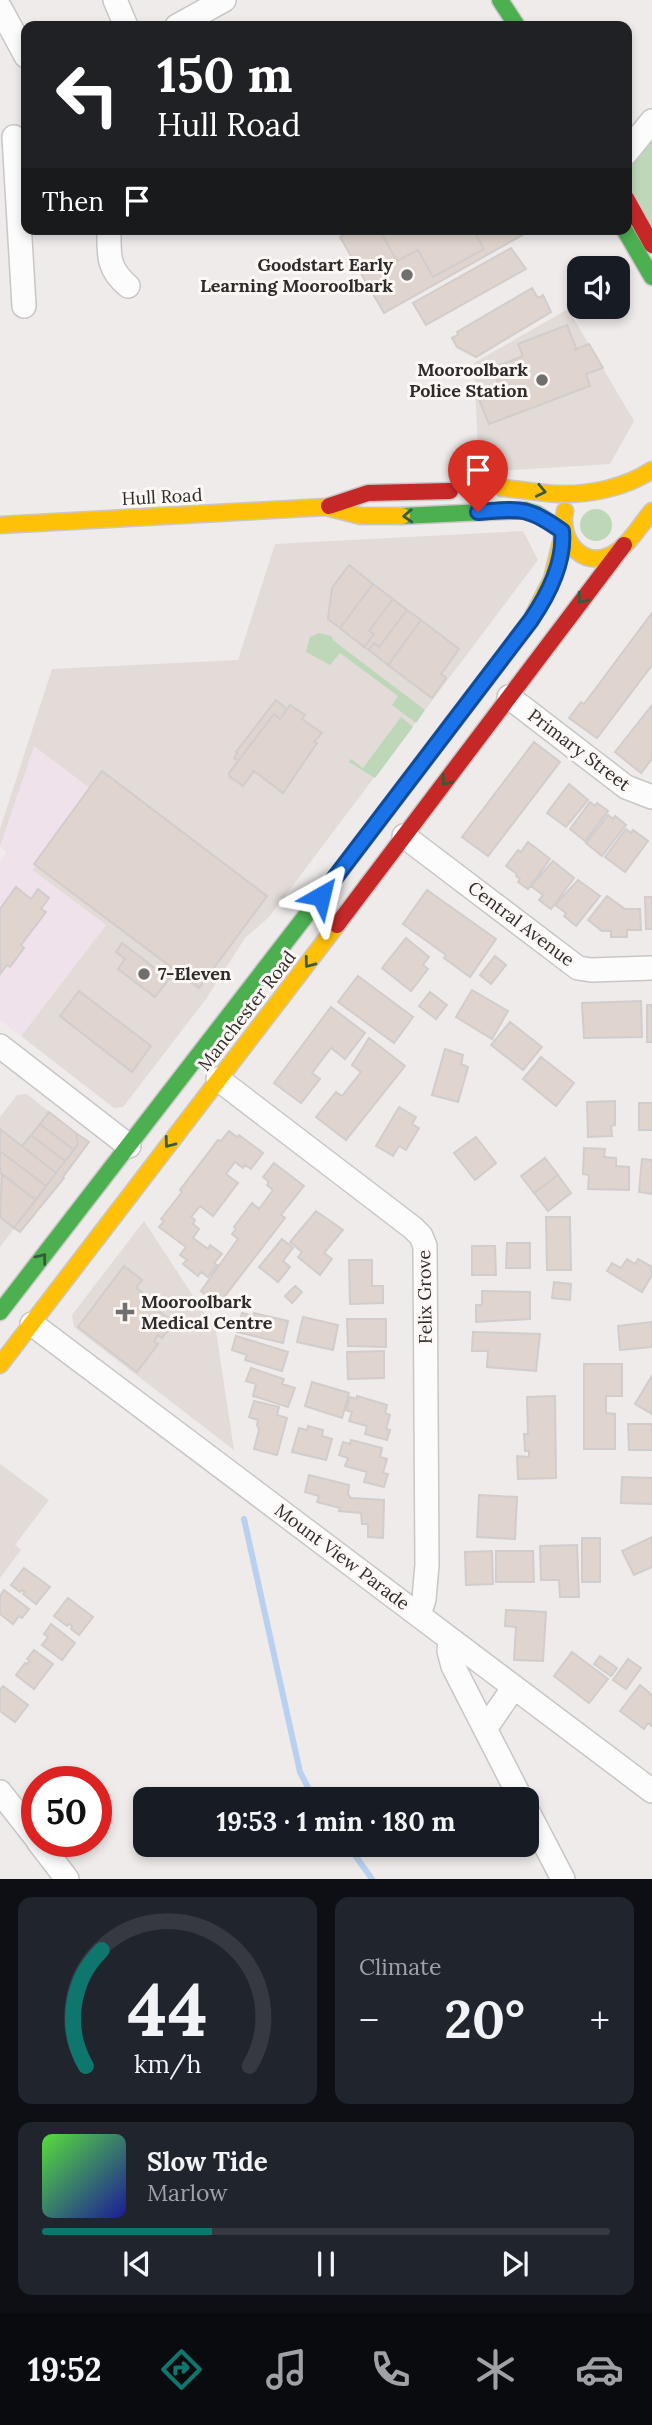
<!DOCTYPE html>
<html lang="en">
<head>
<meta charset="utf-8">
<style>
  :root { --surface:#171b24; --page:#20242c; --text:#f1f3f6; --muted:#9ea1a6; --line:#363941; --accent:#0f766e }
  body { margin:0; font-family:Lora,serif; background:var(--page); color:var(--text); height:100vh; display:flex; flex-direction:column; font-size:26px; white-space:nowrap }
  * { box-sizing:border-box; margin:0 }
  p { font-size:23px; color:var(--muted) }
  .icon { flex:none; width:38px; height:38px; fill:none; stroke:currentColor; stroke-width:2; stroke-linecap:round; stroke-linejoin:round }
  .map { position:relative; height:1879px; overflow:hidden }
  .sheet { display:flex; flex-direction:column; gap:18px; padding:18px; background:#0d0f14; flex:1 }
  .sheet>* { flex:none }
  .banner { position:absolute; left:21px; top:21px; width:611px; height:214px; border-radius:14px; box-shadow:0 4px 10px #0003; background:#202124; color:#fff; overflow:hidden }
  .controls { position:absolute; left:567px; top:256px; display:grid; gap:14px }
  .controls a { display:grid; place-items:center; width:63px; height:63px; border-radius:14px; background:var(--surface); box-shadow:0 4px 10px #0003; font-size:35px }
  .speed { position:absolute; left:21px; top:1766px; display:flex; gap:14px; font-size:35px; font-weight:700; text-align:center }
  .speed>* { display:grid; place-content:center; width:91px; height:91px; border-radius:50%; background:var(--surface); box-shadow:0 4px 10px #0003; line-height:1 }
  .speed .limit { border:10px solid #d22; background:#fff; color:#111 }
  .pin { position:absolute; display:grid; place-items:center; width:60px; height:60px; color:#fff; margin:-72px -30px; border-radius:50% 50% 50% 0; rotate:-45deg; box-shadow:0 0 7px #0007 }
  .pin .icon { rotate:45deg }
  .me { position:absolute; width:77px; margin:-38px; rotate:37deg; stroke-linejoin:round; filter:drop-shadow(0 0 5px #0008) }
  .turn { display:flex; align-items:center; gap:24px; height:147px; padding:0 21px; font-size:32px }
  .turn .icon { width:91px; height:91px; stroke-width:2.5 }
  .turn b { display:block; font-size:49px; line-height:60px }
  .then { display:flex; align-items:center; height:66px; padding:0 21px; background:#0003; gap:14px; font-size:26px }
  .big { font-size:52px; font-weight:800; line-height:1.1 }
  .sheet .card { flex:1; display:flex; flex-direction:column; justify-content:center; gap:10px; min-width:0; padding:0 24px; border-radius:14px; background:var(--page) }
  .sheet .dial { align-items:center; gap:0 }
  .dial svg { height:182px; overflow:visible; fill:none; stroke:var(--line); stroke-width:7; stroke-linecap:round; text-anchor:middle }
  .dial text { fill:var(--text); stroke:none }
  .song { display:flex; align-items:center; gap:21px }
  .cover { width:84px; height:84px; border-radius:10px; background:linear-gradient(135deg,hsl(110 70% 55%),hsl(240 70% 35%)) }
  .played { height:7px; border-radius:4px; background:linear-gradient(90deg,var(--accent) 30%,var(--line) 30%) }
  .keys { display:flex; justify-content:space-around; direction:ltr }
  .heat { display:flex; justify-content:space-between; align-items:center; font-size:38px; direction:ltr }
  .sheet .tiles { flex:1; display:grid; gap:18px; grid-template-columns:1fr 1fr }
  .card:last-child { grid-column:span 2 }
  .trip { position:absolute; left:133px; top:1787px; width:406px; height:70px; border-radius:14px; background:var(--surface); box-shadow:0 4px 10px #0003; font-weight:800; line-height:70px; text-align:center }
  .tab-bar { display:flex; height:112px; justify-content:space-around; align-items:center; background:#090b0e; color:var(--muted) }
  .tab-bar .icon { width:49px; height:49px }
  .tab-bar .active { color:var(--accent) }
  .tab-bar b { font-size:32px; color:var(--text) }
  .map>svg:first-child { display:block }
  .built { fill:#e2dbd7 }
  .education { fill:#efe2ea }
  .green { fill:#bed7b9 }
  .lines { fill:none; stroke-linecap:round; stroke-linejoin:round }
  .stream { stroke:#bad0f0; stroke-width:6 }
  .building { fill:#e0d4ce; stroke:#d0cdcc; stroke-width:2 }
  .street-casing { stroke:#c9c7c6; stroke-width:26 }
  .fast-casing { stroke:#c9c7c6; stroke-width:19 }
  .slow-casing { stroke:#c9c7c6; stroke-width:19 }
  .jam-casing { stroke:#c9c7c6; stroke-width:19 }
  .street { stroke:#fcfcfc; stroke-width:23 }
  .fast { stroke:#4caf50; stroke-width:16 }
  .slow { stroke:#ffc107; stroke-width:16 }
  .jam { stroke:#c62828; stroke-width:16 }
  .oneway { stroke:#385a38 }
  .route-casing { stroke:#114b97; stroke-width:18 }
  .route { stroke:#1a73e8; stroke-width:12 }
  .poi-dot { fill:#716f6e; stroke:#fdf8f5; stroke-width:2.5 }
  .labels { text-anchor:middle; stroke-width:6; stroke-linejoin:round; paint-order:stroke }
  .poi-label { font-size:18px; font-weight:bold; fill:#2e2c2b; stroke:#fdf8f5; text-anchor:end }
  .street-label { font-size:18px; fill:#2e2c2b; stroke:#fdf8f5 }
</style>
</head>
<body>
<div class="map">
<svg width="652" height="1879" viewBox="0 0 652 1879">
  <rect width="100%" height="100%" fill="#eeebea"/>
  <path class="built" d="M568,309L634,421L610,464L479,472L474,363Z
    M523,531L538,560L269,917L245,938L206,999L123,1107L114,1108L21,1036L106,925L0,846V829L52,669L238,660L275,544Z
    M27,1094L76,1133L78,1144L0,1247V1117L17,1095Z
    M144,1221L216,1331L234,1450L74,1327L72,1315Z
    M0,1464L49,1500L15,1545L21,1550L0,1578Z"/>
  <path class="education" d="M34,746L90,788L34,864L36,866L32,870L106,925L21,1036L0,1020V862L7,852L0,846Z"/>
  <path class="green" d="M652,137V226C622,178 616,184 652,137Z
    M580 525a16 16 0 1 1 32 0a16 16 0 1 1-32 0Z
    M319,633L331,636L334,641L425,710L416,723L392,705L398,696L340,653L330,665L306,652L310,637Z
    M401,717L413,727L375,778L349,762L351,759L363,768Z"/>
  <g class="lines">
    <path class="stream" d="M244,1519L300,1772L314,1799
      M347,1844L372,1879"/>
  </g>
  <path class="building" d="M354,229H524L526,233L384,313L340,237Z
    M379,229H473L484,249L433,277L418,250L397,261Z
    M511,248L526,269L426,325L413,303Z
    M532,288L538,298L543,295L551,312L476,357L457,347L452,338L458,335L457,332Z
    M567,325L576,348L574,350L589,344L603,368L586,374L590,386L489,424L477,394L499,386L492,368L523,356L518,344Z
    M349,565L373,584L340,628L328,619L332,588Z
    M373,584L393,599L369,631L374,634L364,647L340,628Z
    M393,599L407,610L379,647L374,643L369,650L364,647L374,634L369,631Z
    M407,610L421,620L388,665L369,650L374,643L379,647Z
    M652,613V665L597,738L569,718L581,702L584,704Z
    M421,620L459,649L441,674L446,678L432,698L388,665Z
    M276,700L287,709L280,719L274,714L238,761L234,758L237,753L236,752Z
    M290,705L305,715L302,719L322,733L314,742L317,743L283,793L254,771L243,786L230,777L229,773L274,714L280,719Z
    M652,705V759L641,773L615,752Z
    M534,742L560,762L488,856L462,837Z
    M102,771L267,896L199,988L34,864Z
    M569,784L588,800L566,827L547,813Z
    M590,802L595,806L597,803L608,811L585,841L570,829Z
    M608,815L613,819L615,816L626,825L602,856L586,843Z
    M626,829L631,833L633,830L648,841L625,872L605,857Z
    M528,842L550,859L528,889L518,882L520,879L516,876L517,874L506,866L518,850L521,852Z
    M553,861L574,878L551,909L539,900L543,895L531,886Z
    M578,880L600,896L576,926L564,916L566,913L555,905Z
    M16,887L31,899L38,889L49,898L41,909L46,912L21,945L24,948L10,967L7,965L0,974V909Z
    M427,890L496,939L470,977L444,958L446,955L403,924Z
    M607,896L625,909H640L641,930H627V937H611V931H602L588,920Z
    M645,897H652V929H646Z
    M406,938L429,957L423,965L428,969L411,991L382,968Z
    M122,943L169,979L155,997L118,969L125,959L116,952Z
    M495,956L506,965L491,984L480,975Z
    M358,976L413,1017L394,1043L338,1002Z
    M472,990L508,1011L492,1039L456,1017Z
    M79,991L151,1046L132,1072L60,1016Z
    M430,992L447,1005L436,1019L419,1006Z
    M641,1001L642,1037L584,1038L582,1003Z
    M647,1005H652V1042H647Z
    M331,1007L365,1033L345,1059L331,1048L312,1073L320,1079L301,1103L274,1083Z
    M510,1022L542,1047L523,1070L491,1045Z
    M369,1038L405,1066L346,1140L316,1117L336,1092L342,1096L361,1072L352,1065Z
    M445,1049L463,1055L461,1064L468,1067L458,1102L432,1095Z
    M541,1057L574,1083L556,1106L523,1079Z
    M615,1101V1125L611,1126L612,1136L588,1137L587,1102Z
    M639,1103H652V1130H639Z
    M399,1107L416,1117L412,1124L419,1128L406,1150L399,1146L393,1156L376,1146Z
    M49,1112L76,1133L78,1144L74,1150L40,1124Z
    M40,1124L74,1150L65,1161L31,1135Z
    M0,1129L56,1173L46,1186L0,1151Z
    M229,1131L237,1137L239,1135L263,1153L251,1169L245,1165L243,1168L235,1162L226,1174L238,1183L213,1216L200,1206L191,1217L195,1220L193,1224L199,1229L193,1238L208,1249L210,1245L222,1254L214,1263L217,1265L208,1277L201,1272L198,1276L183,1264L187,1260L180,1255L186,1247L159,1227L164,1221L161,1219L182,1192L180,1190L218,1140L221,1141Z
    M76,1133L89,1142L63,1177L64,1178L20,1232L14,1228L78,1144Z
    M31,1135L65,1161L56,1173L22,1146Z
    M476,1137L496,1163L475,1180L454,1153Z
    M584,1148L605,1149L604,1157L616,1158V1166L629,1167V1190L588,1189L589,1175L583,1174Z
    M0,1151L46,1186L36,1200L0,1173Z
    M545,1158L558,1175L534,1193L521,1176Z
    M642,1159L652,1160V1194L639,1192Z
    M274,1163L304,1186L281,1215L285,1218L218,1305L201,1291L238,1239L232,1234L236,1229L234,1227L252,1203L259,1209L273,1190L267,1185L269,1182L263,1177Z
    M2,1174L36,1200L14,1228L0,1217Z
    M558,1175L571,1193L548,1211L534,1193Z
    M316,1211L343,1230L324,1253L332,1259L320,1275L298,1257L302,1252L290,1242Z
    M546,1217H570L571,1270H547Z
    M282,1239L293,1248L283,1261L290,1267L278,1282L259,1267Z
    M507,1243H530V1268H506Z
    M472,1246H495L496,1275H472Z
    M627,1259L635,1264L638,1259L652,1267V1275L642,1292L607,1271L612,1263L621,1268Z
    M349,1260H372V1286H383V1303L350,1304Z
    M124,1266L142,1280L136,1288L150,1298L147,1302L174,1323L162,1338L158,1335L154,1341L158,1344L137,1372L78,1327Z
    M554,1282L571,1284L570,1300L552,1298Z
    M295,1286L302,1292L292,1303L285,1296Z
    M482,1291L530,1292V1319L476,1322V1305H482Z
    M242,1313L253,1316L254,1313L288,1321L283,1343L237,1332Z
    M303,1317L338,1325L333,1350L297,1342Z
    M347,1319H386V1347L348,1346Z
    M652,1322V1347L620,1350L618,1326Z
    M473,1332L540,1334L536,1371L487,1367L488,1351H472Z
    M236,1336L288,1352L282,1371L245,1360L247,1355L232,1350Z
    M384,1351V1378L348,1379L347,1352Z
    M584,1364H622V1396H606V1413L615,1414V1449H584Z
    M251,1368L284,1379L282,1384L295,1388L288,1407L253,1396L256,1384L246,1381Z
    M652,1376V1414L635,1404Z
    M312,1382L349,1393L342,1418L305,1406Z
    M357,1396L387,1405L385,1413L390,1415L386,1429L390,1430L387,1440L365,1434L367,1426L349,1421L352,1412L346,1410L350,1397L357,1399Z
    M555,1396L556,1478L518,1479L517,1456L529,1457V1451H525L524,1434H528L527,1397Z
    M254,1401L279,1407L277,1415L287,1418L277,1455L254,1449L259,1430L257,1425L258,1420L249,1417Z
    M628,1424H652V1450H629Z
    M308,1426L323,1430L322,1436L332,1439L326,1460L292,1452L299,1428L307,1430Z
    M351,1440L382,1448L380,1457L387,1459L383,1473L388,1474L384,1487L364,1482L367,1472L345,1466L348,1458L339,1455L343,1442L350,1444Z
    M309,1475L349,1485L348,1494L351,1498L384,1500L383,1538L368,1537V1524H362L361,1513L339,1511L340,1508L317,1502L319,1496L305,1492Z
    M622,1477L652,1478V1504L621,1503Z
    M479,1495L517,1497L515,1539L477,1537Z
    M652,1537V1567L634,1575L622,1551Z
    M582,1538H600V1582H582Z
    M577,1545L579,1597H560L559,1580H541L540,1546Z
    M492,1551L493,1584L466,1585L465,1552Z
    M496,1551H533L534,1582H496Z
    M24,1568L50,1587L36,1604L23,1594L25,1592L22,1590L20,1592L11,1585Z
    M4,1590L29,1609L22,1618L19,1616L13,1624L0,1614V1596Z
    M68,1598L93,1617L79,1635L71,1629L72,1626L69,1624L67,1626L54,1616Z
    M506,1610L546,1612L543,1661L514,1660L516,1627L505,1626Z
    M51,1624L75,1643L62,1660L42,1645L48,1637L44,1634Z
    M34,1650L53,1664L34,1689L16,1675L25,1663L27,1664L30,1661L27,1659Z
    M572,1652L608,1679L589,1703L554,1676Z
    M600,1656L617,1668L611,1676L594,1664Z
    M628,1659L641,1668L626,1689L613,1680Z
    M640,1685L652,1695V1726L648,1723L644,1729L620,1711Z
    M3,1686L28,1705L15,1722L0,1711V1690Z"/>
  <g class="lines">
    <g class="street-casing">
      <path id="street" d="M115,0L126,26
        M0,8L26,56
        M177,26L224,0
        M14,137L24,306
        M626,153L652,121
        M109,229C109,255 107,268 128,286
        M509,697L626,787L652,797
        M404,836L578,968L591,970L652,968
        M0,1046L129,1146
        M218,1079L413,1228L421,1236L425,1246L427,1565L424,1599L419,1615
        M32,1324L652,1791
        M450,1639L449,1651L453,1666L521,1799
        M485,1729L514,1687
        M0,1792L37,1839
        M527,1810L563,1879
        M38,1841L67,1879"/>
    </g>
    <g class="fast-casing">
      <path id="fast" d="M500,0L517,26
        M624,229L652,277
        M402,516L524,510L537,514L562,531
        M0,1312L328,887"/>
    </g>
    <g class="slow-casing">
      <path id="slow" d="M502,488C520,489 538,493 557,494C589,495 625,488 652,470
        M565,511C559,539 581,569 611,555C629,546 640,525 652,511
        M0,525L326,507L361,516H402
        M328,887L531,620L552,579L563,534
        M0,1365L337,925"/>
    </g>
    <g class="jam-casing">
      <path id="jam" d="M626,198L652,245
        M329,506L368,493L450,491
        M337,925L624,545"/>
    </g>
    <use href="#street" class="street"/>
    <use href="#fast" class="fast"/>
    <use href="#slow" class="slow"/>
    <use href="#jam" class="jam"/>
  </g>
  <defs><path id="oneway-chevron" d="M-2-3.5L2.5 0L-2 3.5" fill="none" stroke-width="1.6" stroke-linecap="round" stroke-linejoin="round" transform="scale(1.75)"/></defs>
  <g class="oneway">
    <use href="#oneway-chevron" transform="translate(541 491) rotate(12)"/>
    <use href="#oneway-chevron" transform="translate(408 516) rotate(177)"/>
    <use href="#oneway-chevron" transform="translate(582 599) rotate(127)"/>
    <use href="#oneway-chevron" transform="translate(446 781) rotate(127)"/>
    <use href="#oneway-chevron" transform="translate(309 963) rotate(127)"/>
    <use href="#oneway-chevron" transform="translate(169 1143) rotate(127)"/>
    <use href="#oneway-chevron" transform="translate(42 1258) rotate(-52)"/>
  </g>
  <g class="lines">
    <g class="route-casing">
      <path id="route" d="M321,896L531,620C548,595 565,563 562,531C527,506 520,509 478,512"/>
    </g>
    <use href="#route" class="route"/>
  </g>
  <g class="poi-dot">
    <circle cx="407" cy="275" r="7"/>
    <circle cx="542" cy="380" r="7"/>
    <circle cx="144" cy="974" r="7"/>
    <path d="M121.5 1301.5h7v7h7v7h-7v7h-7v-7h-7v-7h7z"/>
  </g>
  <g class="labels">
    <g class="poi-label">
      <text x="393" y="271">Goodstart Early<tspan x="393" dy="21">Learning Mooroolbark</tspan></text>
      <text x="528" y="376">Mooroolbark<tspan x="528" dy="21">Police Station</tspan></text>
      <text x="158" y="980" text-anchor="start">7-Eleven</text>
      <text x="141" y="1308" text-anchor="start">Mooroolbark<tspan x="141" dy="21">Medical Centre</tspan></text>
    </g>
    <g class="street-label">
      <text transform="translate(162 497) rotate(-3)" y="6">Hull Road</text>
      <text transform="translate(579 750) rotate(37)" y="6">Primary Street</text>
      <text transform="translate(521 924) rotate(37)" y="6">Central Avenue</text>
      <text transform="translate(247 1011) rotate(-52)" y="6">Manchester Road</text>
      <text transform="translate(425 1297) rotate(-91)" y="6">Felix Grove</text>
      <text transform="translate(342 1557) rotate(37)" y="6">Mount View Parade</text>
    </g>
  </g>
</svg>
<div class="controls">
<a><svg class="icon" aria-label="sound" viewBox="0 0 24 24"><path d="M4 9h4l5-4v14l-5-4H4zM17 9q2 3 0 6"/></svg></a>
</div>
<div class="speed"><div class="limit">50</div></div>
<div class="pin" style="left:478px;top:512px;background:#d93025"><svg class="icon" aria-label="arrive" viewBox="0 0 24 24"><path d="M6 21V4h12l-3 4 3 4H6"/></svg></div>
<svg class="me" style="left:321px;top:896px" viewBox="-20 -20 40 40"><path d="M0-17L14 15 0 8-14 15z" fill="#1a73e8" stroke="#fff" stroke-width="4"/></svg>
<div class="trip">19:53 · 1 min · 180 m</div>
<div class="banner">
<div class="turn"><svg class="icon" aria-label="left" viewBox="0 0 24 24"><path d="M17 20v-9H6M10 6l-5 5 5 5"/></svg><div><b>150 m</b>Hull Road</div></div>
<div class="then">Then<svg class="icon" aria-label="arrive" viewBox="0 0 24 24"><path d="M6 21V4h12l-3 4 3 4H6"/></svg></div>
</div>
</div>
<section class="sheet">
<div class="tiles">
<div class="card dial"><svg viewBox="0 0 100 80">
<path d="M14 69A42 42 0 1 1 86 69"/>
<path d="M14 69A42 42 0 0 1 21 18" stroke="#0f766e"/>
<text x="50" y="56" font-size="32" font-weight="700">44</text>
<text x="50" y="72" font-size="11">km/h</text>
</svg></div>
<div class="card"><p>Climate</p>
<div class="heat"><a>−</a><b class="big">20°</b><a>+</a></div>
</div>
<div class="card">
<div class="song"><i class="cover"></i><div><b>Slow Tide</b><p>Marlow</p></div></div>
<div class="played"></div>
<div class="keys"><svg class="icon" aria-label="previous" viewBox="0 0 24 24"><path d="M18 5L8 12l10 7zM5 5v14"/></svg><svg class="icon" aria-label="pause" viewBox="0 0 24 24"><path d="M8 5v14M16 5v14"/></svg><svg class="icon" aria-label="next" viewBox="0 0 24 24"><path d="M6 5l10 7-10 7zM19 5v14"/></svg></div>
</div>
</div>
</section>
<nav class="tab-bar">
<b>19:52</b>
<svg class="icon active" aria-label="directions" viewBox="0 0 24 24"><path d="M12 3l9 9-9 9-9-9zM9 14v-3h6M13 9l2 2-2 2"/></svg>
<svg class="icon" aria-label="music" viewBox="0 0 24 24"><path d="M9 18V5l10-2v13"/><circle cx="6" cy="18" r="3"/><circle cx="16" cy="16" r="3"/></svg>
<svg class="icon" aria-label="phone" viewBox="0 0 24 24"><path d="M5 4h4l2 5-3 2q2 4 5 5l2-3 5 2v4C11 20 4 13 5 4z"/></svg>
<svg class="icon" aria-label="climate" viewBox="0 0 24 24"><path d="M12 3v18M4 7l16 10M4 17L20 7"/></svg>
<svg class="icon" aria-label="car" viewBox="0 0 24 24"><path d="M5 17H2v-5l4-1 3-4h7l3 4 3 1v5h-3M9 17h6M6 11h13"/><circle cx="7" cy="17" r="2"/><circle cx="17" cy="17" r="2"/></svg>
</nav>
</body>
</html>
